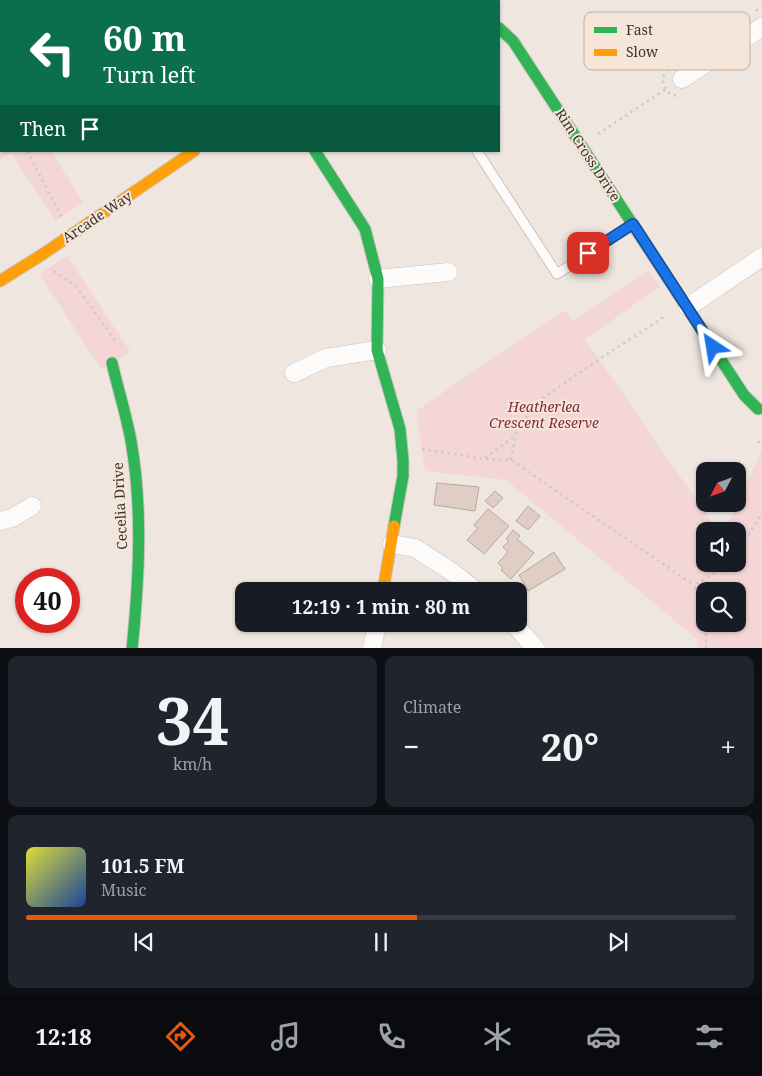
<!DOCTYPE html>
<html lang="en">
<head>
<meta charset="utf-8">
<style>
  :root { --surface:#171b24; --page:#20242c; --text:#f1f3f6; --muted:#9ea1a6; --line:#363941; --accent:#ea580c }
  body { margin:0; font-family:"Noto Serif",serif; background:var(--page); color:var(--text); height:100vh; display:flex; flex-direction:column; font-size:19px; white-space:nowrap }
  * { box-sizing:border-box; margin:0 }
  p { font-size:16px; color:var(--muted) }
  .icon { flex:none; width:28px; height:28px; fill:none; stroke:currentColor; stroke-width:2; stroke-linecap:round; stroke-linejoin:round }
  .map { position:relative; height:648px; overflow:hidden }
  .drawer { display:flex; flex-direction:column; gap:8px; padding:8px; background:#0d0f14; flex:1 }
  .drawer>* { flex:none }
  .banner { position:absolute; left:0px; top:0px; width:500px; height:152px; box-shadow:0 1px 4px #0004; background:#0b6e4f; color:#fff; overflow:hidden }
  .needle { width:32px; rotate:229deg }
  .controls { position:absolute; left:696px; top:462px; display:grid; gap:10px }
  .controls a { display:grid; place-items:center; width:50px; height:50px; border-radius:10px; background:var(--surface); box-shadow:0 1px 4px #0004; font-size:25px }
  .speed { position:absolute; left:15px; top:568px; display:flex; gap:10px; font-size:25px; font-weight:700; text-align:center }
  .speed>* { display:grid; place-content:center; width:65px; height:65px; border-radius:50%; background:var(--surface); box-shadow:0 1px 4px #0004; line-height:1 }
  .speed .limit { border:8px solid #d22; background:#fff; color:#111 }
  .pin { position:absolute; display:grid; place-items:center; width:42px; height:42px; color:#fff; margin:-21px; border-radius:10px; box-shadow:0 2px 8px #0006 }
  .me { position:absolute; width:55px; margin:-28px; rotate:327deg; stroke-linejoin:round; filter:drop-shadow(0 0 4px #0008) }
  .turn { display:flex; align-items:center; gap:18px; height:105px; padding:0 20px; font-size:22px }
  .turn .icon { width:65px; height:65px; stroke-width:2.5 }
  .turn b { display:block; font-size:35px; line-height:42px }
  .then { display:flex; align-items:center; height:48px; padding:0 20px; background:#0003; gap:10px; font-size:19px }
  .big { font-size:38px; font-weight:700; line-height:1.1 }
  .drawer .tile { flex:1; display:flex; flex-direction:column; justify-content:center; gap:8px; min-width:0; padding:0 18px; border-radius:10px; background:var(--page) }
  .drawer .dial { align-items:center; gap:0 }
  .dial b { font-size:65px; line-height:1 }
  .song { display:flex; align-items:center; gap:15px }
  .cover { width:60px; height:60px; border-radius:8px; background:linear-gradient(135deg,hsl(60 70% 55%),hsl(220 70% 35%)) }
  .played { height:5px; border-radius:2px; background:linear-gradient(90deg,var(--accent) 55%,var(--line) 55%) }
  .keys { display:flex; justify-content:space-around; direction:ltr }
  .heat { display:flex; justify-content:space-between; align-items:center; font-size:28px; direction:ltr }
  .drawer .tiles { flex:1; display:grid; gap:8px; grid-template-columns:1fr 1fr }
  .tile:last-child { grid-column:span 2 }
  .trip { position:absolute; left:235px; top:582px; width:292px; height:50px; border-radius:10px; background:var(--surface); box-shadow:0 1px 4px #0004; font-weight:700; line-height:50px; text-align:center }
  .tabs { display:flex; height:80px; justify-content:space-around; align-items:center; background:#090b0e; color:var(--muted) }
  .tabs .icon { width:35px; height:35px }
  .tabs .on { color:var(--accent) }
  .tabs b { font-size:22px; color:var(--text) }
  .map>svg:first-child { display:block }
  .green { fill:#f4d6d6; fill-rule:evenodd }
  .building { fill:#e0cec5; stroke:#b1aaa5 }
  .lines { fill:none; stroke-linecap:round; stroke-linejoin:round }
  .lane-casing { stroke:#c9c3bd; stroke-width:11 }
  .street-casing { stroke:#c9c3bd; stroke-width:19 }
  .fast-casing { stroke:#c9c3bd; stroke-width:13 }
  .slow-casing { stroke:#c9c3bd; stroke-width:13 }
  .path { stroke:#cecac8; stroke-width:2.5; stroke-dasharray:2.5 4; stroke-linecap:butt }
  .lane { stroke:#fdfbfa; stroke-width:9 }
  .street { stroke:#fdfbfa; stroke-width:18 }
  .fast { stroke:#30b455; stroke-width:11 }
  .slow { stroke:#ff9f0a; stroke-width:11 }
  .route-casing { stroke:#114b97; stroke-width:12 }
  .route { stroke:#1a73e8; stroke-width:9 }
  .labels { text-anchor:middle; stroke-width:4; stroke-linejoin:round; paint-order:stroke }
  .street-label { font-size:14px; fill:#3a342f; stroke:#f5e6d9 }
  .park-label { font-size:14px; font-style:italic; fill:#88293e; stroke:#f5e6d9 }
  .key { fill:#f5e6d9; stroke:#bdb1a6; stroke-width:1 }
  .key-label { font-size:14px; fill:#3a342f }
</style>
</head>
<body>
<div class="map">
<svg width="762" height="649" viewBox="0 0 762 649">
  <rect width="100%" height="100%" fill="#efe7df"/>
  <path class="green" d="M0,0L123,1H1V151H51L83,202L56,221L11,153L0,160Z
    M67,256L130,351L102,370L39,274Z
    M649,270L660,287L585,339L718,531H705V564H738V531H725L762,450V648H697L698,640L506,480L425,471L416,411L564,310L573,321ZM705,591H738V624H705Z"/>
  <path class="building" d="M437,483L479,487L475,511L434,505Z
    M495,491L503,498L493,508L485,501Z
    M528,506L540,516L528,530L516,521Z
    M488,509L509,526L484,554L467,540L478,528L474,525Z
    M513,530L520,536L517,539L534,553L511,579L501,570L503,568L498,563L508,552L503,547L509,541L506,539Z
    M554,552L565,569L528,591L519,575Z"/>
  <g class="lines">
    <g class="lane-casing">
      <path id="lane" d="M477,151L557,274L631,225"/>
    </g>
    <g class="street-casing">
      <path id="street" d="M244,0L245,1
        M411,1L412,0
        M469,1L470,0
        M682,79L762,27
        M378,279L448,272
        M688,307L762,257
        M294,373L326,358L377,350
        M0,521L12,518L32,506
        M392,544L415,548L452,572L476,591
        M514,624L536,649
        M372,649L377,624"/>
    </g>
    <g class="fast-casing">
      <path id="fast" d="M499,28L513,41L744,395L758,409
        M315,151L365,229L378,279L377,350L400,429L403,460V476L394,526
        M112,363C118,389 126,414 131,441C143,509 139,580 132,649"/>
    </g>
    <g class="slow-casing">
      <path id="slow" d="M0,281L43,254L194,151
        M383,591L394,526"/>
    </g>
    <path class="path" d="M756,11L762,7
      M668,69C659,78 663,87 671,95L680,96
      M0,101L1,105
      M598,134L666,89
      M27,151L62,218
      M54,271L76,286L117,343
      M758,441L762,447
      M422,449L485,459L511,460L694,585
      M485,458L515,436
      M511,460L517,429L539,401L601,358L667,315
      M738,552L762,513
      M705,613L694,585L730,564
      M706,649V624"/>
    <use href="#lane" class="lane"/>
    <use href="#street" class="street"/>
    <use href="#fast" class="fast"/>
    <use href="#slow" class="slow"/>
  </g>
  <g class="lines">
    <g class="route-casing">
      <path id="route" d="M588,253L633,224L713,347"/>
    </g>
    <use href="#route" class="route"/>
  </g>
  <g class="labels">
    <g class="street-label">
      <text transform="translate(588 155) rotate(57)" y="5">Rim Cross Drive</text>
      <text transform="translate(97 217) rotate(-34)" y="5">Arcade Way</text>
      <text transform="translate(120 506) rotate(-93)" y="5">Cecelia Drive</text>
    </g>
    <g class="park-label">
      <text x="544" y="412">Heatherlea<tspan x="544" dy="16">Crescent Reserve</tspan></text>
    </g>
  </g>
  <rect x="584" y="12" width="166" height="58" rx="8" class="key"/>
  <rect x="594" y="27" width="23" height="6" fill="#30b455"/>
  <rect x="594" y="49" width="23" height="7" fill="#ff9f0a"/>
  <g class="key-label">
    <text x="626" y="35">Fast</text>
    <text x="626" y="57">Slow</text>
  </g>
</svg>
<div class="controls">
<a><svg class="needle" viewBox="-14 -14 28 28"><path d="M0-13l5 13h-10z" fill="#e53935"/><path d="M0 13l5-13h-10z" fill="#9ea1a6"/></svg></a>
<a><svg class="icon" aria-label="sound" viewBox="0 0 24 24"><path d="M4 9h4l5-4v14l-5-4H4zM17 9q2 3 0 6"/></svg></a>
<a><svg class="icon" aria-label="search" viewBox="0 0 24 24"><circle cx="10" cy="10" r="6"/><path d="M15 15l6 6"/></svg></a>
</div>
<div class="speed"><div class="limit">40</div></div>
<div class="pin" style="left:588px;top:253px;background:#d93025"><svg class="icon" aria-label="arrive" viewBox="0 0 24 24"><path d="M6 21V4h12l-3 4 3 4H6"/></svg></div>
<svg class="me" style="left:713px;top:347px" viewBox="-20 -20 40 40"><path d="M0-17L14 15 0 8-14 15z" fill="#1a73e8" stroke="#fff" stroke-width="4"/></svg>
<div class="trip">12:19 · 1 min · 80 m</div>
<div class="banner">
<div class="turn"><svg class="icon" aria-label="left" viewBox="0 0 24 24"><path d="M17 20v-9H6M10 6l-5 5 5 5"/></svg><div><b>60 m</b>Turn left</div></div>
<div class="then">Then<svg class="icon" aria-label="arrive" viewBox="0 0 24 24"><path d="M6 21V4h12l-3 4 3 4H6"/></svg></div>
</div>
</div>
<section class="drawer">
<div class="tiles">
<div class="tile dial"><b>34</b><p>km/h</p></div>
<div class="tile"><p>Climate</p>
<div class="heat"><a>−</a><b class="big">20°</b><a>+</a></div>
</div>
<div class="tile">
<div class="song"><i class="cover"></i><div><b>101.5 FM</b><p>Music</p></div></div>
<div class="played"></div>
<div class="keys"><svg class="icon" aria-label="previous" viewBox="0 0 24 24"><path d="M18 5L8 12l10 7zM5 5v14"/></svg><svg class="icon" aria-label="pause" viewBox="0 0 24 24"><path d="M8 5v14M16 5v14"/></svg><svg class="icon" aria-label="next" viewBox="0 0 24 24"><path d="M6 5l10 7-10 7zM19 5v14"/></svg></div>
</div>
</div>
</section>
<nav class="tabs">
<b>12:18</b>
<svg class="icon on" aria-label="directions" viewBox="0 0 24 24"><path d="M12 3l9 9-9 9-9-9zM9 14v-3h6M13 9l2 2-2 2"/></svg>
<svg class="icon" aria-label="music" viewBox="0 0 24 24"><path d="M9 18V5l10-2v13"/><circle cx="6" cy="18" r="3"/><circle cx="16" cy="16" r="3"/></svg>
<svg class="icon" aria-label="phone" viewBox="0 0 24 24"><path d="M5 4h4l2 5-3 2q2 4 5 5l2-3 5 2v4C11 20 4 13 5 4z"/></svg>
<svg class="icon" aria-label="climate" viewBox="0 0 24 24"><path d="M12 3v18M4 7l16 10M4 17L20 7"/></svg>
<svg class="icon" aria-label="car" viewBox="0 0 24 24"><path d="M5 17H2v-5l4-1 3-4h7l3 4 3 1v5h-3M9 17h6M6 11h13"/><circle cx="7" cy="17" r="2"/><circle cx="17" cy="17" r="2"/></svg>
<svg class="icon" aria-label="filters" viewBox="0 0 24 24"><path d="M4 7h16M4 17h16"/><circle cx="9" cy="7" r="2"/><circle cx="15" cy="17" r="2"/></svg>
</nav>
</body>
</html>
